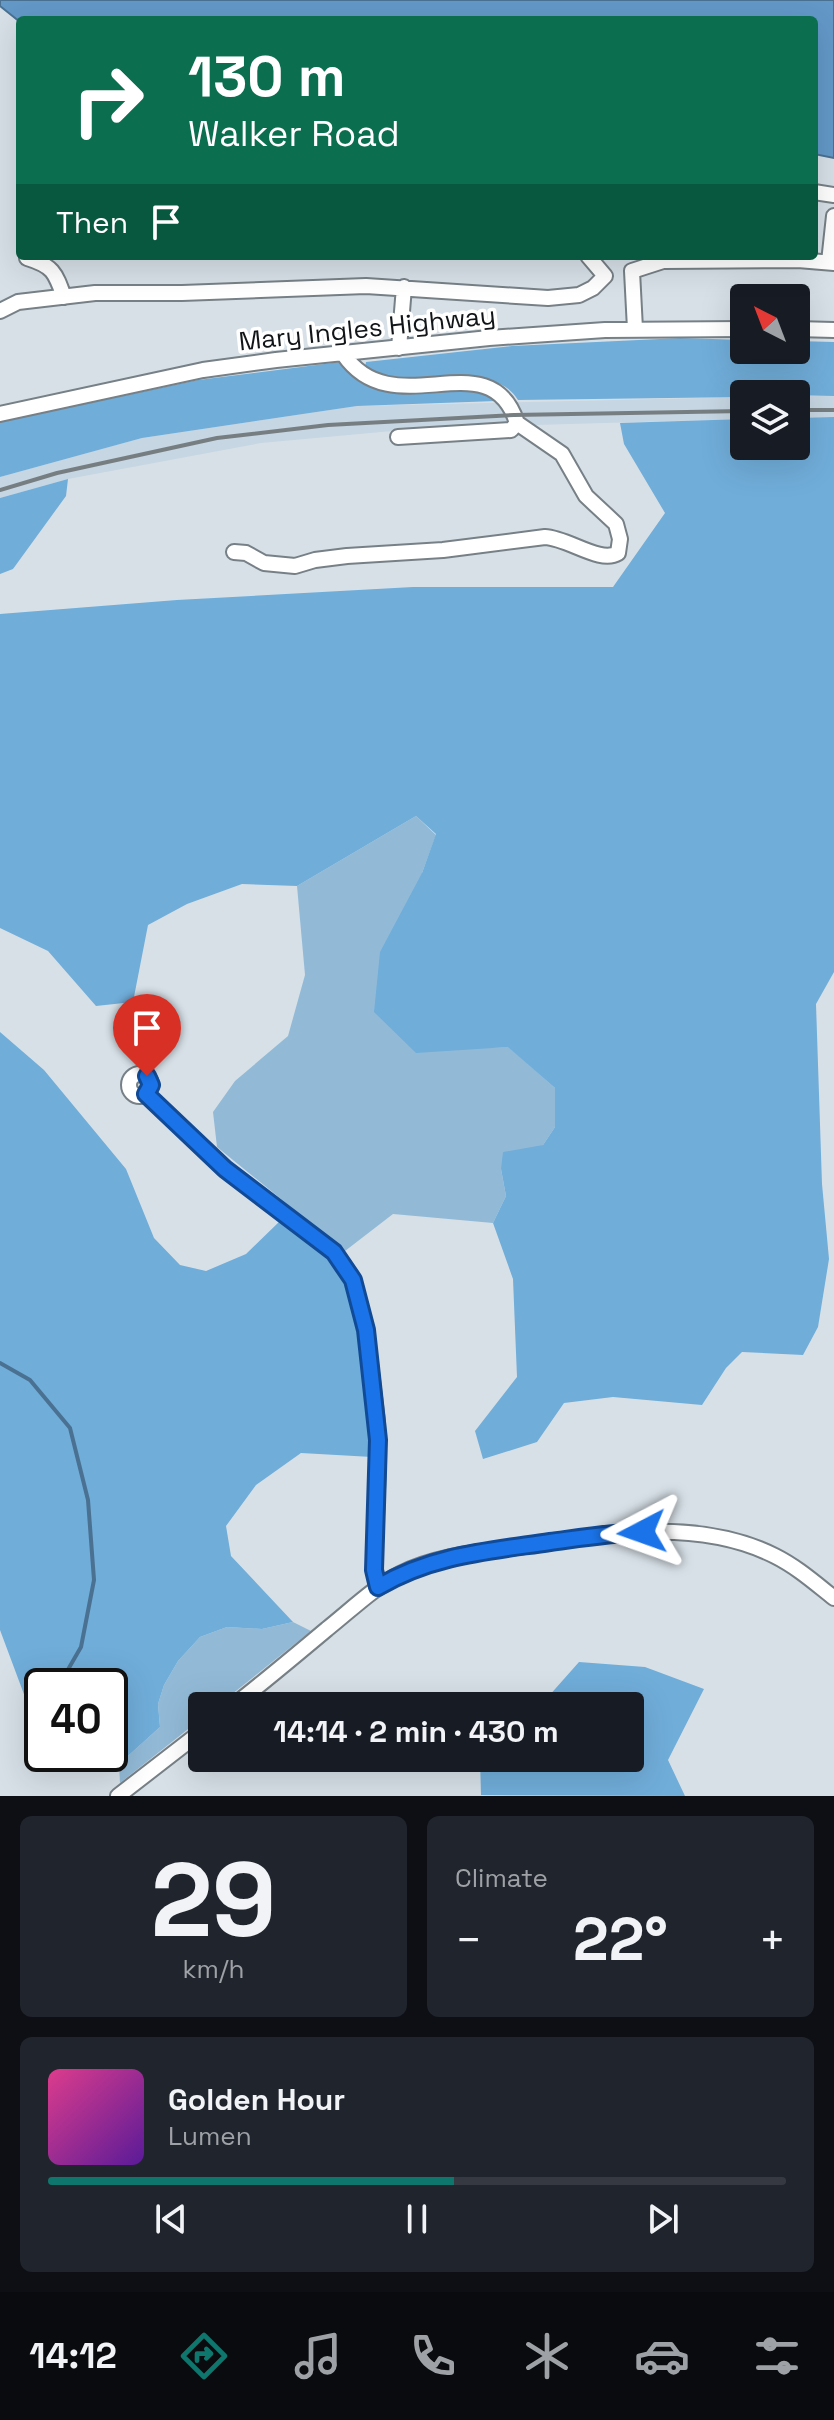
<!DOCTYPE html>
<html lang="en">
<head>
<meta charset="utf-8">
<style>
  :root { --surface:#171b24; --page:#20242c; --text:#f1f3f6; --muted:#9ea1a6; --line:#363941; --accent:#0f766e }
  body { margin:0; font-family:"Space Grotesk",sans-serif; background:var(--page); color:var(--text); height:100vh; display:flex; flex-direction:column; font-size:30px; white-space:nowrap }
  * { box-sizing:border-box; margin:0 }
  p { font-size:26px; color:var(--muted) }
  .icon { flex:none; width:44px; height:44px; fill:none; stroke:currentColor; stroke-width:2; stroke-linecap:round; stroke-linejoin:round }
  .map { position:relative; height:1796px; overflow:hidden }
  .sheet { display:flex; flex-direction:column; gap:20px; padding:20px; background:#0d0f14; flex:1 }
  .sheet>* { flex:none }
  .guide { position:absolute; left:16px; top:16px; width:802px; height:244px; border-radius:8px; box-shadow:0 8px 32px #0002; background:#0b6e4f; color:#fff; overflow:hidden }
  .needle { width:52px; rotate:318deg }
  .fabs { position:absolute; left:730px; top:284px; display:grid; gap:16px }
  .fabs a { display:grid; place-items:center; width:80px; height:80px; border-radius:8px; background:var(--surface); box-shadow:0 8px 32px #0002; font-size:40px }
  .speed { position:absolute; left:24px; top:1668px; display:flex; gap:16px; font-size:40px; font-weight:700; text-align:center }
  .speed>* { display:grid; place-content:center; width:104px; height:104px; border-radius:50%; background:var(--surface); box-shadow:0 8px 32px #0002; line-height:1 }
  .speed .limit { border:4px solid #111; border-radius:12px; background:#fff; color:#111 }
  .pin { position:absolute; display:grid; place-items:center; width:68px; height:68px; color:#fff; margin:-82px -34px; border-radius:50% 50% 50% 0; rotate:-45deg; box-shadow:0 0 8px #0007 }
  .pin .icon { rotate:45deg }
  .me { position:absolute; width:88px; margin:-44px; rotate:266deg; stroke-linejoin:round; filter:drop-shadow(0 0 6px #0008) }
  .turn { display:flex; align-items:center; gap:28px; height:168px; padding:0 40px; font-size:36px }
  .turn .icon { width:104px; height:104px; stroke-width:2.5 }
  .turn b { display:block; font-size:56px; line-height:68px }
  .then { display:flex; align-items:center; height:76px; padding:0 40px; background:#0003; gap:16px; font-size:30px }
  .big { font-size:60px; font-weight:700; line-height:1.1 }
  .sheet .card { flex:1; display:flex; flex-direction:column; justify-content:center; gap:12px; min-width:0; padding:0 28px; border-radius:12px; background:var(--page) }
  .sheet .dial { align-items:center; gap:0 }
  .dial b { font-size:104px; line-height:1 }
  .song { display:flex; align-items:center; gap:24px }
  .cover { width:96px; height:96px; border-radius:12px; background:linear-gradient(135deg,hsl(330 70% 55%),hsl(270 70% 35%)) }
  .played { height:8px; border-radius:4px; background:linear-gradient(90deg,var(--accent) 55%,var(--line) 55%) }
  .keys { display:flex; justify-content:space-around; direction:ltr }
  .heat { display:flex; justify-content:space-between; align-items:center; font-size:44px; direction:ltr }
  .sheet .tiles { flex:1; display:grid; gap:20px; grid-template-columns:1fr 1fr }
  .card:last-child { grid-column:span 2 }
  .trip { position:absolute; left:188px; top:1692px; width:456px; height:80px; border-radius:8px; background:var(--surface); box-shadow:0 8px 32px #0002; font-weight:700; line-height:80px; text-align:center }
  .tab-bar { display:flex; height:128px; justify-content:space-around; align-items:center; background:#090b0e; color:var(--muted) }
  .tab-bar .icon { width:56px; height:56px }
  .tab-bar .selected { color:var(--accent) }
  .tab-bar b { font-size:36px; color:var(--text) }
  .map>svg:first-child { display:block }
  .built { fill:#c6d6e2 }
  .green { fill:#92bad7 }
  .forest { fill:#70add9 }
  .water { fill:#6398c7; stroke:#4a7192; stroke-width:2 }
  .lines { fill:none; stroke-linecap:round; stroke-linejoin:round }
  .stream { stroke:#4a7192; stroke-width:4 }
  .minor-casing { stroke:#778086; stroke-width:18 }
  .minor { stroke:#fff; stroke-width:14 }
  .rail { stroke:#777e82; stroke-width:4 }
  .route-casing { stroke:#114b97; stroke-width:20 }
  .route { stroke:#1a73e8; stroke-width:14 }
  .labels { text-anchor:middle; stroke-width:7; stroke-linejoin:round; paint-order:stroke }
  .street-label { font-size:26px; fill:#111517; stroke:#fff }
</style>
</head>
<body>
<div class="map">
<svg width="834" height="1796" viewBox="0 0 834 1796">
  <rect width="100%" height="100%" fill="#d7e0e7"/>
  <path class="built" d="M796,396H834V417L796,418Z
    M744,397V419L425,428L261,443L68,479L0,498V477L142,438L357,406Z"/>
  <path class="green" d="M416,816L436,835L422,873L474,1048L509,1047L555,1088V1127L543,1145L501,1169L506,1196L493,1223L393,1214L345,1251L217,1147L213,1112L235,1081L288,1036L305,975L297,886Z
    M293,1622L311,1631L217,1706H202V1718L120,1783L119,1764L160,1727L158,1704L164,1685L178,1661L200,1637L227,1627L262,1629Z"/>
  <path class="forest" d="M681,338L744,340V350H796V341L834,342V396L744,394V397L518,400C489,352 395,400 365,367L366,362L512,346Z
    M340,362L377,389L413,391L466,386L485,392L496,401L357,406L142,438L0,477V422L198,380Z
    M834,417V972L816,1004L822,1184L829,1259L818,1327L803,1355L742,1352L726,1368L702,1405L613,1397L564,1403L537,1442L483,1459L475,1431L517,1377L513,1279L493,1223L506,1196L501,1169L503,1152L543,1145L555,1127V1088L508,1047L416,1053L374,1012L380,952L422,873L436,834L416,816L297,886L242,884L187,904L148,925L133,1002L96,1006L48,951L0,928V614L177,600L413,587H613L665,513L624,444L620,423L744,419V446H796V418Z
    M68,479L66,496L13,569L0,574V498Z
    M0,1032L44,1070L126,1169L154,1238L180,1265L206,1271L246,1254L280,1221C297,1234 319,1247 333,1264C366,1302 367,1406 372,1457L301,1453L256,1485L226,1526L231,1556L293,1622L262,1629L227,1627L200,1637L178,1661L164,1685L158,1704L160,1727L119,1764L110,1750V1686H42V1714L25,1697L0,1630Z
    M579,1662L645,1667L704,1689L668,1760L685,1796L481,1795L480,1758H630V1706H540Z"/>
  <path class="water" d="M0,0H834V158L814,154V20L20,22L0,6Z"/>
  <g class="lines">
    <path class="stream" d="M0,1363L30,1380L70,1428L88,1500L94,1580L81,1647L66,1673"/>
    <g class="minor-casing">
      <path id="minor" d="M814,192L834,195
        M27,258C53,266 55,272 64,297
        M829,262L834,216
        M0,311L18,302L95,293H182L366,286L548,298L579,295L593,288L605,276L588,256
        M635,329L632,271L663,261L798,260L834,263
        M796,329L834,330
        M399,348L404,287
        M344,355C394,427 490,338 517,423
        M0,414L203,370L276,360L489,338L605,330L744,329
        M234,552L246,553L264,563L295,566L315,560L347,556L443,550L545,537C568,538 600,564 618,553L620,539L616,524L586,496L562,454L517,423L511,430L398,437
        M129 1085a11 11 0 1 1 22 0a11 11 0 1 1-22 0Z
        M146,1094L225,1169L334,1252L353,1280L366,1330L377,1422L378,1463L374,1570L378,1587
        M233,1706C265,1681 296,1655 327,1629C351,1610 373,1588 400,1574C437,1555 483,1552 524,1546C604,1534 698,1517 775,1556C797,1567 815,1583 834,1598
        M118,1796L202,1731"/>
    </g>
    <use href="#minor" class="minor"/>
    <path class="rail" d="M796,410H834
      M0,490L57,473L217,438L328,425L514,415L744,411"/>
  </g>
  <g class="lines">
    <g class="route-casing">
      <path id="route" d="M147,1076L151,1085L146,1094L225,1169L334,1252L353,1280L366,1330L378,1440L374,1570L378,1587C432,1555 489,1551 550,1542C580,1538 611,1533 642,1532"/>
    </g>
    <use href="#route" class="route"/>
  </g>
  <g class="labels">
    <g class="street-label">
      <text transform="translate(367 328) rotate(-6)" y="9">Mary Ingles Highway</text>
    </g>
  </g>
</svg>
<div class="fabs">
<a><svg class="needle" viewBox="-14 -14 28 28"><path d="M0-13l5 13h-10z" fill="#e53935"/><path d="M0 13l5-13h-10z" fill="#9ea1a6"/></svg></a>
<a><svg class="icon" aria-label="layers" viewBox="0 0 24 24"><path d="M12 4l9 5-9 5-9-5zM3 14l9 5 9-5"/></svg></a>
</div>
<div class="speed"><div class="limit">40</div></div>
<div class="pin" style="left:147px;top:1076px;background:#d93025"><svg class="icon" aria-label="arrive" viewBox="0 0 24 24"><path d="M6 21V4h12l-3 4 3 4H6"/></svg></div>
<svg class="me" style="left:642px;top:1532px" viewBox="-20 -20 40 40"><path d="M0-17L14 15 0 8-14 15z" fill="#1a73e8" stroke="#fff" stroke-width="4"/></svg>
<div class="trip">14:14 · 2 min · 430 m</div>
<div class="guide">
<div class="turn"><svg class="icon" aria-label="right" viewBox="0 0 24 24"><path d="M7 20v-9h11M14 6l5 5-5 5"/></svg><div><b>130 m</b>Walker Road</div></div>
<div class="then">Then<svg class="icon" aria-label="arrive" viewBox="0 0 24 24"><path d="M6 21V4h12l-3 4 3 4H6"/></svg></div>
</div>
</div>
<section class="sheet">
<div class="tiles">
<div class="card dial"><b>29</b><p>km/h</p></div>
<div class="card"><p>Climate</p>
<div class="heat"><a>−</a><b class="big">22°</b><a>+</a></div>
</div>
<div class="card">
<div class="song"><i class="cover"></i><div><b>Golden Hour</b><p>Lumen</p></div></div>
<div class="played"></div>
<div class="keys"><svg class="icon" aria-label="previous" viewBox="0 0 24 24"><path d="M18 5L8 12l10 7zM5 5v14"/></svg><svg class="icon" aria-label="pause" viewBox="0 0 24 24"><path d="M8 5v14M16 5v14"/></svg><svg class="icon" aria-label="next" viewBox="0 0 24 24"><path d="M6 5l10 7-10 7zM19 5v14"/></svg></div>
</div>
</div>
</section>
<nav class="tab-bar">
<b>14:12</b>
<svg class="icon selected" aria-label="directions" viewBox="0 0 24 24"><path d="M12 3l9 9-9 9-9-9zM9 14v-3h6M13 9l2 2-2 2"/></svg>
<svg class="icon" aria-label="music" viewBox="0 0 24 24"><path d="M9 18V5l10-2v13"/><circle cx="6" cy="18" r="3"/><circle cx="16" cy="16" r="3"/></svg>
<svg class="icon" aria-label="phone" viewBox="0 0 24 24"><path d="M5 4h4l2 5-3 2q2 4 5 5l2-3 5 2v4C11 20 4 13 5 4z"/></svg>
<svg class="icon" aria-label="climate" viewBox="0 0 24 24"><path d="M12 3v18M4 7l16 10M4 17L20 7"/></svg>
<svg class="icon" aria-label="car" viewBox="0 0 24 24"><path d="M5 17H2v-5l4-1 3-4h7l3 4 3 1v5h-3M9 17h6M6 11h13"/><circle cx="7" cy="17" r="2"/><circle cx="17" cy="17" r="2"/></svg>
<svg class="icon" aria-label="filters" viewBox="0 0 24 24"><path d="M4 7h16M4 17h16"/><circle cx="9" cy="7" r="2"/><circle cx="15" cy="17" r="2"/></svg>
</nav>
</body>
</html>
